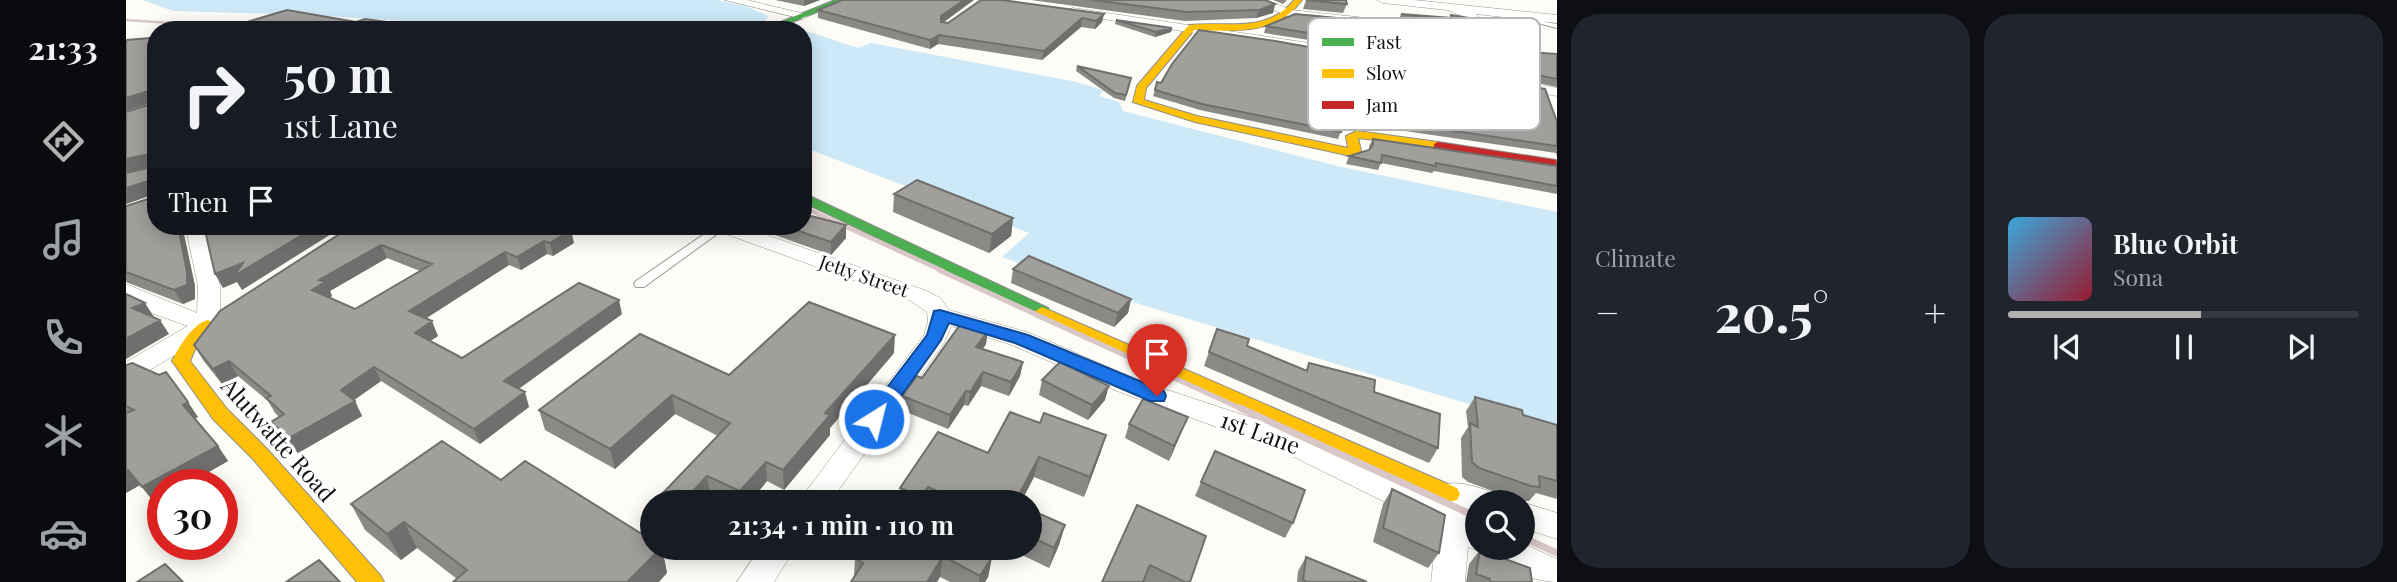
<!DOCTYPE html>
<html lang="en">
<head>
<meta charset="utf-8">
<style>
  :root { --surface:#171b24; --page:#20242c; --text:#f1f3f6; --muted:#9ea1a6; --line:#363941; --accent:#b2b2b3 }
  body { margin:0; font-family:"Playfair Display",serif; background:var(--page); color:var(--text); height:100vh; display:flex; flex-direction:column; font-size:26px; white-space:nowrap }
  * { box-sizing:border-box; margin:0 }
  p { font-size:23px; color:var(--muted) }
  .icon { flex:none; width:38px; height:38px; fill:none; stroke:currentColor; stroke-width:2; stroke-linecap:round; stroke-linejoin:round }
  .map { position:relative; flex:1; overflow:hidden }
  .sheet { display:flex; flex-direction:column; gap:14px; padding:14px; background:#0d0f14; width:840px }
  .sheet>* { flex:none }
  .hud { position:absolute; left:21px; top:21px; width:665px; height:214px; border-radius:28px; box-shadow:0 4px 18px #0003; background:#171b24; color:var(--text); overflow:hidden }
  .buttons { position:absolute; left:1339px; top:490px; display:grid; gap:14px }
  .buttons a { display:grid; place-items:center; width:70px; height:70px; border-radius:50%; background:var(--surface); box-shadow:0 4px 18px #0003; font-size:35px }
  .speed { position:absolute; left:21px; top:469px; display:flex; gap:14px; font-size:35px; font-weight:700; text-align:center }
  .speed>* { display:grid; place-content:center; width:91px; height:91px; border-radius:50%; background:var(--surface); box-shadow:0 4px 18px #0003; line-height:1 }
  .speed .limit { border:10px solid #d22; background:#fff; color:#111 }
  .pin { position:absolute; display:grid; place-items:center; width:60px; height:60px; color:#fff; margin:-72px -30px; border-radius:50% 50% 50% 0; rotate:-45deg; box-shadow:0 0 7px #0007 }
  .pin .icon { rotate:45deg }
  .me { position:absolute; width:77px; margin:-38px; rotate:36deg; stroke-linejoin:round; filter:drop-shadow(0 0 5px #0008) }
  .turn { display:flex; align-items:center; gap:24px; height:147px; padding:0 21px; font-size:32px }
  .turn .icon { width:91px; height:91px; stroke-width:2.5 }
  .turn b { display:block; font-size:49px; line-height:60px }
  .then { display:flex; align-items:center; height:66px; padding:0 21px; background:#0003; gap:14px; font-size:26px }
  .big { font-size:52px; font-weight:700; line-height:1.1 }
  .sheet .widget { flex:1; display:flex; flex-direction:column; justify-content:center; gap:10px; min-width:0; padding:0 24px; border-radius:28px; background:var(--page) }
  .song { display:flex; align-items:center; gap:21px }
  .cover { width:84px; height:84px; border-radius:10px; background:linear-gradient(135deg,hsl(200 70% 55%),hsl(350 70% 35%)) }
  .played { height:7px; border-radius:4px; background:linear-gradient(90deg,var(--accent) 55%,var(--line) 55%) }
  .keys { display:flex; justify-content:space-around; direction:ltr }
  .heat { display:flex; justify-content:space-between; align-items:center; font-size:38px; direction:ltr }
  .sheet .tiles { flex:1; display:grid; gap:14px; grid-template-columns:repeat(2,1fr) }
  .trip { position:absolute; left:514px; top:490px; width:402px; height:70px; border-radius:35px; background:var(--surface); box-shadow:0 4px 18px #0003; font-weight:700; line-height:70px; text-align:center }
  main { display:flex; flex:1; min-height:0 }
  .menu { display:flex; flex-direction:column; width:126px; justify-content:space-around; align-items:center; background:#090b0e; color:var(--muted) }
  .menu .icon { width:49px; height:49px }
  .menu .on { color:var(--accent) }
  .menu b { font-size:32px; color:var(--text) }
  .map>svg:first-child { display:block }
  .water { fill:#cde8f7 }
  .lines { fill:none; stroke-linecap:round; stroke-linejoin:round }
  .lane-casing { stroke:#979795; stroke-width:2 }
  .street-casing { stroke:#979795; stroke-width:1 }
  .fast-casing { stroke:#8e8d8b; stroke-width:2 }
  .slow-casing { stroke:#8e8d8b; stroke-width:2 }
  .jam-casing { stroke:#8e8d8b; stroke-width:2 }
  .lane { fill:#fffffe; fill-rule:evenodd }
  .street { fill:#fffffe; fill-rule:evenodd }
  .fast { fill:#4caf50; fill-rule:evenodd }
  .slow { fill:#ffc107; fill-rule:evenodd }
  .jam { fill:#c62828; fill-rule:evenodd }
  .rail-far3 { stroke:#d9c6c7; stroke-width:2.5 }
  .rail-far2 { stroke:#d9c6c7; stroke-width:4.5 }
  .rail-far1 { stroke:#d9c6c7; stroke-width:5 }
  .rail { stroke:#d9c6c7; stroke-width:7 }
  .wall { fill:#8a8986; fill-rule:evenodd }
  .shaded-wall { fill:#716f6d }
  .building { fill:#a19f9c; stroke:#716f6d; stroke-width:2; fill-rule:evenodd }
  .route { fill:#1a73e8; stroke:#114b97; stroke-width:2 }
  .labels { text-anchor:middle; stroke-width:7; stroke-linejoin:round; paint-order:stroke }
  .street-label { font-size:19px; fill:#111; stroke:#fff }
  .near-street-label { font-size:23px; fill:#111; stroke:#fff }
  .key { fill:#fff; stroke:#b8b8b8; stroke-width:2 }
  .key-label { font-size:19px; fill:#111 }
</style>
</head>
<body>
<main>
<nav class="menu">
<b>21:33</b>
<svg class="icon on" aria-label="directions" viewBox="0 0 24 24"><path d="M12 3l9 9-9 9-9-9zM9 14v-3h6M13 9l2 2-2 2"/></svg>
<svg class="icon" aria-label="music" viewBox="0 0 24 24"><path d="M9 18V5l10-2v13"/><circle cx="6" cy="18" r="3"/><circle cx="16" cy="16" r="3"/></svg>
<svg class="icon" aria-label="phone" viewBox="0 0 24 24"><path d="M5 4h4l2 5-3 2q2 4 5 5l2-3 5 2v4C11 20 4 13 5 4z"/></svg>
<svg class="icon" aria-label="climate" viewBox="0 0 24 24"><path d="M12 3v18M4 7l16 10M4 17L20 7"/></svg>
<svg class="icon" aria-label="car" viewBox="0 0 24 24"><path d="M5 17H2v-5l4-1 3-4h7l3 4 3 1v5h-3M9 17h6M6 11h13"/><circle cx="7" cy="17" r="2"/><circle cx="17" cy="17" r="2"/></svg>
</nav>
<div class="map">
<svg width="1431" height="582" viewBox="0 0 1431 582">
  <rect width="100%" height="100%" fill="#fdfcf7"/>
  <path class="water" d="M0,0H591L619,6L643,16L639,21L674,30H336L308,23L185,15L47,11L17,0Z
    M677,30L732,48L745,43L946,81L977,90L973,96L993,102L997,111L1211,166L1431,212V431L974,292L876,257L903,233L677,147Z"/>
  <g class="lines">
    <g class="lane-casing">
      <path id="lane" d="M1408,16H1412L1419,22L1431,24V28L1415,24L1408,18Z
        M590,226H602L518,287H510L508,284L510,281Z"/>
    </g>
    <g class="street-casing">
      <path id="street" d="M599,0H621L683,15L677,19Z
        M1124,0H1140L1166,10L1351,30L1341,18L1321,10L1257,3L1251,0H1288L1431,15V23L1350,14L1369,35L1363,39L1293,29L1164,17Z
        M947,8L1210,47L1431,88V96L1210,54L943,14V10Z
        M63,226H83L81,234L94,286V325L91,330L82,332L79,337L9,379L0,382V362L62,326L25,313L0,300V284L71,313L72,286L61,234Z
        M586,226H615L801,291L814,298L823,310L904,333L1014,381L1172,433L1303,495C1318,474 1348,486 1369,493L1373,502H1351V513L1329,508L1351,520V548H1356L1351,550L1342,547L1339,582H1305L1311,529L1297,521L1152,449L996,393L886,345L825,326L818,343L704,502H672L798,335L802,322L801,312L785,301L589,230Z
        M1396,502L1431,513V539L1396,528Z
        M1396,543L1431,559V582C1409,582 1368,568 1359,548H1396Z
        M634,548H669L648,582H611Z"/>
    </g>
    <g class="fast-casing">
      <path id="fast" d="M709,0H720L647,30H635Z
        M677,193L922,308L924,312L916,317L677,202Z"/>
    </g>
    <g class="slow-casing">
      <path id="slow" d="M1168,0H1176C1151,35 1107,31 1068,30L1020,88L1018,100L1071,116L1222,148L1220,136L1231,131L1312,142L1316,144V148L1232,138L1235,151L1225,156L1069,122L1007,102L1011,86L1063,25C1100,21 1141,34 1168,0Z
        M916,307L1331,488L1334,494L1331,500L1323,502L1315,500L910,316L908,312Z
        M82,320L90,325L69,349L64,361L101,409L141,449L254,575L258,582H231L127,459L87,419L49,365L46,361C53,347 66,324 82,320Z"/>
    </g>
    <g class="jam-casing">
      <path id="jam" d="M1312,142L1430,160L1431,167L1308,148V144Z"/>
    </g>
    <use href="#lane" class="lane"/>
    <use href="#street" class="street"/>
    <use href="#fast" class="fast"/>
    <use href="#slow" class="slow"/>
    <use href="#jam" class="jam"/>
    <path class="rail-far3" d="M0,20L147,30"/>
    <path class="rail-far2" d="M677,207L817,271"/>
    <path class="rail-far1" d="M813,270L1118,410"/>
    <path class="rail" d="M1114,408L1351,517
      M1396,537L1431,553"/>
  </g>
  <path class="wall" d="M649,0H694L678,6Z
    M905,0H1139L1149,4L1147,13L1130,18L1059,21Z
    M1147,0H1161L1157,4Z
    M1180,0L1221,4L1217,13L1177,9Z
    M692,10L818,22L978,14L976,22L969,29L955,27L916,60L812,44L804,49L692,18Z
    M1275,14L1324,18L1325,15L1347,22L1345,27L1273,19Z
    M990,20L1046,28L1045,32L1029,37L989,24Z
    M1140,26L1373,50L1431,54V87L1267,53L1138,33Z
    M24,38L30,226H61L58,235L69,286V299L57,304L0,282V206L25,198V195L0,204L25,167L0,172L25,103L0,111V40Z
    M951,66L1004,83L999,101L988,98L950,71Z
    M1029,90L1431,122V157L1430,153L1231,124L1216,128L1212,139L1074,110L1027,96Z
    M1247,139L1431,166V194L1308,171L1306,173L1255,163L1252,170L1220,164L1223,156L1244,150L1243,146Z
    M768,194L887,218L885,236L863,253L767,212Z
    M720,225V238L705,255L623,226Z
    M226,226L448,243L427,256L421,254L395,270L383,265L299,319L312,336L304,341L336,358L496,314L392,389L403,407L354,444L255,381L228,400L236,416L172,453L154,437L145,422L153,417L149,413L142,401L112,376L96,384L77,360L68,345ZM261,258L294,271L229,309L204,298L206,296L204,291Z
    M887,269L1005,299L1002,313L988,327L885,283Z
    M1091,329L1121,346L1180,370L1183,363L1248,392L1312,448L1303,463L1078,366Z
    M860,344L857,349L897,362L894,376L883,396L855,386L842,406L838,405L822,429L775,410L776,396L796,378Z
    M768,353L704,428V435L658,490L641,481L624,502H598L584,495L577,502H538L536,494L592,436L549,414L489,469L419,430L413,410L603,375Z
    M0,365L72,417L68,419L92,446L102,461L60,485H37V498L28,502L14,485L0,493Z
    M916,380L979,400L962,420L913,395Z
    M1349,397L1397,415L1431,425V499L1410,493L1403,501H1394L1342,482L1336,477L1335,438L1342,427L1340,411Z
    M914,423L980,435L974,454L958,497L908,477L895,502H771L773,499L774,488L862,453Z
    M1003,424L1056,431L1043,461L999,438Z
    M375,480L527,548H536L541,573L331,579L291,548L275,560L239,530L225,504Z
    M1075,482L1167,523L1159,538L1069,496Z
    M1266,489L1313,553L1302,568L1247,542L1257,504Z
    M1011,505L1064,582H976Z
    M905,510L939,525L933,545L923,568L894,554L895,550L890,548H905Z
    M736,548L866,557L862,577L859,582H824L814,577L811,582H725L728,577L729,558Z
    M1354,550L1406,582H1340L1343,564Z
    M1180,557L1241,582H1171L1172,571Z"/>
  <path class="shaded-wall" d="M678,0H694L678,6Z
    M838,0H848L814,25L815,16Z
    M1149,4L1147,13L1130,18L1133,10Z
    M978,14L976,22L969,29L970,21Z
    M956,18L955,27L916,60L918,51Z
    M1046,28L1045,32L1029,37L1030,32Z
    M813,35L812,44L804,49V40Z
    M26,90L30,101L0,111V98Z
    M1234,117L1231,124L1216,128L1219,121Z
    M25,154L30,166L0,172V159Z
    M22,181L29,194L0,204V188Z
    M887,218L885,236L863,253L866,234Z
    M720,225V238L705,255V242Z
    M52,226H61L58,235L69,286V299L57,304L48,290Z
    M191,226H218L116,290L111,282L97,288L89,274Z
    M445,230L448,243L427,256L424,243Z
    M418,241L421,254L395,270L391,257Z
    M255,245L261,258L204,291L206,296L193,304L186,290L193,280Z
    M379,252L383,265L288,326L283,311Z
    M1005,299L1002,313L988,327L992,313Z
    M493,300L496,314L383,396L378,381Z
    M19,303L28,317L6,308Z
    M34,320L43,334L0,359V339Z
    M306,321L312,336L295,347L289,333Z
    M862,331L860,344L849,360L850,347Z
    M769,335L768,353L704,428V435L658,490L657,470L699,413Z
    M103,361L112,376L96,384L87,369Z
    M897,362L894,376L883,396L885,382Z
    M248,367L255,381L224,403L229,401L236,416L172,453L163,438L215,390Z
    M857,372L855,386L842,406L844,392Z
    M983,386L979,400L962,420L966,405Z
    M840,391L838,405L822,429L824,415Z
    M399,392L403,407L354,444L348,429Z
    M546,395L549,414L489,469L484,449Z
    M62,402L72,417L67,420L57,405Z
    M1062,417L1056,431L1043,461L1048,446Z
    M980,435L974,454L958,497L964,477Z
    M92,446L102,461L60,485H37V498L28,502L16,487Z
    M913,457L908,477L895,502H889Z
    M640,462L641,481L624,502H616L614,491Z
    M2,470L14,485L0,493V471Z
    M581,476L584,495L577,502H557Z
    M802,487L800,502H792Z
    M278,522L291,548L275,560L261,534Z
    M939,525L933,545L923,568L928,548Z
    M535,548H536L541,573L533,582H501Z
    M817,556L814,577L811,582H801Z
    M866,557L862,577L859,582H853L854,576Z"/>
  <path class="building" d="M716,0H838L815,16V22L822,23L855,0H876L978,14L970,21L956,18L918,51L813,35L804,40L692,10Z
    M966,0H1139L1149,4L1133,10L1061,12Z
    M1180,0H1220L1221,4Z
    M161,10L230,22L239,19L298,27L297,30H81L92,26L104,27Z
    M1169,14L1295,26L1360,35L1373,50L1431,54V79L1270,47L1140,26Z
    M1275,14L1326,18L1325,15L1343,18L1347,22Z
    M990,20L1046,28L1030,32Z
    M1073,30L1149,41L1419,89L1431,122V146L1234,117L1219,121L1215,132L1076,104L1029,90L1031,82L1035,83L1046,64Z
    M24,38L30,40V226H52L61,272V285L48,290L0,272V206L25,198V183L22,181L0,188V173L25,167V154L0,159V112L25,104L26,90L0,98V40Z
    M951,66L1005,78L1000,95L989,93Z
    M1247,139L1431,166V186L1310,163V166L1256,155L1255,163L1223,156L1243,150L1247,145Z
    M791,180L887,218L866,234L768,194Z
    M685,216L720,225L705,242L658,226H677V217L681,219Z
    M78,226H191L108,276L117,263L89,274Z
    M226,226H443L445,230L424,243L418,241L391,257L379,252L283,311L306,321L289,333L336,358L453,283L493,300L378,381L399,392L348,429L248,367L215,390L229,401L163,438L145,422L158,414L140,398L145,396L103,361L87,369L68,345L94,311ZM255,245L306,264L229,309L186,290L199,282L193,280Z
    M903,256L1005,299L992,313L887,269Z
    M0,294L19,303L6,308L34,320L0,339Z
    M683,302L769,335L699,413L704,415L657,470L640,462L614,491L581,476L557,502H552L536,494L604,423L546,395L484,449L413,410L514,334L603,375Z
    M836,322L862,331L850,347L897,362L885,382L857,372L844,392L840,391L824,415L776,396L791,376L796,378Z
    M1091,329L1123,339L1121,346L1181,371L1183,363L1249,380L1248,392L1314,414L1312,448L1083,352Z
    M934,362L983,386L966,405L916,380Z
    M6,363L33,375L40,372L62,402L57,405L92,446L16,487L2,470L0,471V413L8,410L0,406V365Z
    M1349,397L1396,410L1397,415L1431,425V481L1413,476L1414,487L1405,486L1353,468L1346,462L1344,423L1352,427Z
    M1017,399L1062,417L1048,446L1003,424Z
    M884,412L914,423L918,413L980,435L964,477L913,457L889,502H837L802,487L792,502H771L780,490L774,488L812,432L862,453Z
    M316,441L375,480L399,461L527,541V548H535L501,582H327L341,570L278,522L261,534L225,504Z
    M1089,451L1179,490L1167,523L1075,482Z
    M1266,489L1319,515L1313,553L1257,528Z
    M1011,505L1080,536L1064,582H1059L1024,565L1017,582H976Z
    M905,510L939,525L928,548L905,537Z
    M736,548H848L866,557L854,576L817,556L801,582H725L737,563L729,558Z
    M1354,550L1404,568L1406,582H1364V579L1350,574Z
    M1180,557L1241,582H1181L1177,580Z
    M193,560L214,582H160Z
    M39,564L57,582H11Z"/>
  <path class="route" d="M814,310L902,335L1038,391L1040,396L1038,401H1024L889,343L823,323L815,340L755,424H741L738,419L741,414L801,335L808,311Z"/>
  <g class="labels">
    <g class="street-label">
      <text transform="translate(738 276) rotate(19)" y="7">Jetty Street</text>
    </g>
    <g class="near-street-label">
      <text transform="translate(1134 433) rotate(20)" y="8">1st Lane</text>
      <text transform="translate(152 440) rotate(48)" y="8">Alutwatte Road</text>
    </g>
  </g>
  <rect x="1182" y="18" width="232" height="112" rx="10" class="key"/>
  <rect x="1196" y="38" width="32" height="8" fill="#4caf50"/>
  <rect x="1196" y="69" width="32" height="9" fill="#ffc107"/>
  <rect x="1196" y="101" width="32" height="8" fill="#c62828"/>
  <g class="key-label">
    <text x="1240" y="49">Fast</text>
    <text x="1240" y="80">Slow</text>
    <text x="1240" y="112">Jam</text>
  </g>
</svg>
<div class="buttons">
<a><svg class="icon" aria-label="search" viewBox="0 0 24 24"><circle cx="10" cy="10" r="6"/><path d="M15 15l6 6"/></svg></a>
</div>
<div class="speed"><div class="limit">30</div></div>
<div class="pin" style="left:1031px;top:396px;background:#d93025"><svg class="icon" aria-label="arrive" viewBox="0 0 24 24"><path d="M6 21V4h12l-3 4 3 4H6"/></svg></div>
<svg class="me" style="left:748px;top:419px" viewBox="-20 -20 40 40"><circle r="17" fill="#1a73e8" stroke="#fff" stroke-width="3"/><path d="M0-11L8 9 0 5-8 9z" fill="#fff"/></svg>
<div class="trip">21:34 · 1 min · 110 m</div>
<div class="hud">
<div class="turn"><svg class="icon" aria-label="right" viewBox="0 0 24 24"><path d="M7 20v-9h11M14 6l5 5-5 5"/></svg><div><b>50 m</b>1st Lane</div></div>
<div class="then">Then<svg class="icon" aria-label="arrive" viewBox="0 0 24 24"><path d="M6 21V4h12l-3 4 3 4H6"/></svg></div>
</div>
</div>
<section class="sheet">
<div class="tiles">
<div class="widget"><p>Climate</p>
<div class="heat"><a>−</a><b class="big">20.5°</b><a>+</a></div>
</div>
<div class="widget">
<div class="song"><i class="cover"></i><div><b>Blue Orbit</b><p>Sona</p></div></div>
<div class="played"></div>
<div class="keys"><svg class="icon" aria-label="previous" viewBox="0 0 24 24"><path d="M18 5L8 12l10 7zM5 5v14"/></svg><svg class="icon" aria-label="pause" viewBox="0 0 24 24"><path d="M8 5v14M16 5v14"/></svg><svg class="icon" aria-label="next" viewBox="0 0 24 24"><path d="M6 5l10 7-10 7zM19 5v14"/></svg></div>
</div>
</div>
</section>
</main>
</body>
</html>
